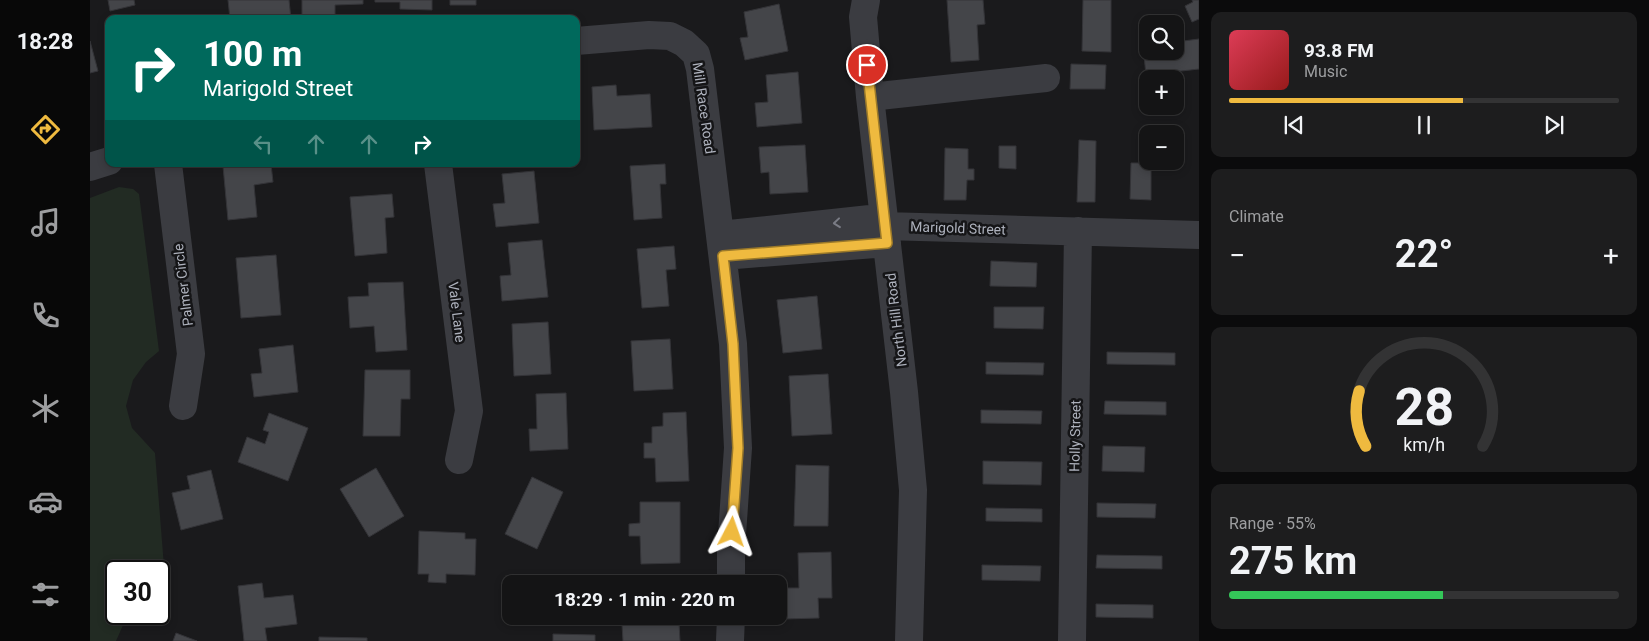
<!DOCTYPE html>
<html lang="en">
<head>
<meta charset="utf-8">
<style>
  :root { --surface:#141415; --page:#1d1d1e; --text:#f1f3f6; --muted:#9d9ea0; --line:#333334; --accent:#efba3f }
  body { margin:0; font-family:Roboto,sans-serif; background:var(--page); color:var(--text); height:100vh; display:flex; flex-direction:column; font-size:19px; white-space:nowrap }
  * { box-sizing:border-box; margin:0 }
  p { font-size:16px; color:var(--muted) }
  .icon { flex:none; width:28px; height:28px; fill:none; stroke:currentColor; stroke-width:2; stroke-linecap:round; stroke-linejoin:round }
  .map { position:relative; flex:1; overflow:hidden }
  .details { display:flex; flex-direction:column; gap:12px; padding:12px; background:#0b0b0c; width:450px }
  .details>* { flex:none }
  .guide { position:absolute; left:15px; top:15px; width:475px; height:152px; border-radius:10px; box-shadow:0 2px 8px #0003,0 0 0 1px var(--line); background:#00695c; color:#fff; overflow:hidden }
  .tools { position:absolute; left:1049px; top:15px; display:grid; gap:10px }
  .tools a { display:grid; place-items:center; width:45px; height:45px; border-radius:10px; background:var(--surface); box-shadow:0 2px 8px #0003,0 0 0 1px var(--line); font-size:25px }
  .speed { position:absolute; left:15px; top:560px; display:flex; gap:10px; font-size:25px; font-weight:700; text-align:center }
  .speed>* { display:grid; place-content:center; width:65px; height:65px; border-radius:50%; background:var(--surface); box-shadow:0 2px 8px #0003,0 0 0 1px var(--line); line-height:1 }
  .speed .limit { border:2px solid #111; border-radius:8px; background:#fff; color:#111 }
  .pin { position:absolute; display:grid; place-items:center; width:42px; height:42px; color:#fff; margin:-21px; border:2px solid #fff; border-radius:50%; box-shadow:0 1px 5px #0007 }
  .me { position:absolute; width:55px; margin:-28px; rotate:4deg; stroke-linejoin:round; filter:drop-shadow(0 0 4px #0008) }
  .turn { display:flex; align-items:center; gap:18px; height:105px; padding:0 15px; font-size:22px }
  .turn .icon { width:65px; height:65px; stroke-width:2.5 }
  .turn b { display:block; font-size:35px; line-height:42px }
  .lanes { display:flex; align-items:center; height:48px; padding:0 15px; background:#0003; justify-content:center; gap:25px; direction:ltr }
  .lanes .off { opacity:.35 }
  .big { font-size:38px; font-weight:700; line-height:1.1 }
  .details .widget { flex:1; display:flex; flex-direction:column; justify-content:center; gap:8px; min-width:0; padding:0 18px; border-radius:10px; background:var(--page) }
  .details .dial { align-items:center; gap:0 }
  .dial svg { height:130px; overflow:visible; fill:none; stroke:var(--line); stroke-width:7; stroke-linecap:round; text-anchor:middle }
  .dial text { fill:var(--text); stroke:none }
  .song { display:flex; align-items:center; gap:15px }
  .cover { width:60px; height:60px; border-radius:8px; background:linear-gradient(135deg,hsl(350 70% 55%),hsl(0 70% 35%)) }
  .played { height:5px; border-radius:2px; background:linear-gradient(90deg,var(--accent) 60%,var(--line) 60%) }
  .keys { display:flex; justify-content:space-around; direction:ltr }
  .heat { display:flex; justify-content:space-between; align-items:center; font-size:28px; direction:ltr }
  .charge { height:8px; border-radius:4px; background:linear-gradient(90deg,#34c759 55%,var(--line) 0) }
  .trip { position:absolute; left:412px; top:575px; width:285px; height:50px; border-radius:10px; background:var(--surface); box-shadow:0 2px 8px #0003,0 0 0 1px var(--line); font-weight:700; line-height:50px; text-align:center }
  main { display:flex; flex:1; min-height:0 }
  .tabs { display:flex; flex-direction:column; width:90px; justify-content:space-around; align-items:center; background:#080808; color:var(--muted) }
  .tabs .icon { width:35px; height:35px }
  .tabs .current { color:var(--accent) }
  .tabs b { font-size:22px; color:var(--text) }
  .map>svg:first-child { display:block }
  .green { fill:#222b23 }
  .building { fill:#444549; stroke:#343438 }
  .lines { fill:none; stroke-linecap:round; stroke-linejoin:round }
  .minor { stroke:#3b3c41; stroke-width:28 }
  .oneway { stroke:#7a7c85 }
  .route-casing { stroke:#9b7929; stroke-width:12 }
  .route { stroke:#efba3f; stroke-width:9 }
  .labels { text-anchor:middle; stroke-width:5; stroke-linejoin:round; paint-order:stroke }
  .street-label { font-size:14px; fill:#adb1bc; stroke:#151517 }
</style>
</head>
<body>
<main>
<nav class="tabs">
<b>18:28</b>
<svg class="icon current" aria-label="directions" viewBox="0 0 24 24"><path d="M12 3l9 9-9 9-9-9zM9 14v-3h6M13 9l2 2-2 2"/></svg>
<svg class="icon" aria-label="music" viewBox="0 0 24 24"><path d="M9 18V5l10-2v13"/><circle cx="6" cy="18" r="3"/><circle cx="16" cy="16" r="3"/></svg>
<svg class="icon" aria-label="phone" viewBox="0 0 24 24"><path d="M5 4h4l2 5-3 2q2 4 5 5l2-3 5 2v4C11 20 4 13 5 4z"/></svg>
<svg class="icon" aria-label="climate" viewBox="0 0 24 24"><path d="M12 3v18M4 7l16 10M4 17L20 7"/></svg>
<svg class="icon" aria-label="car" viewBox="0 0 24 24"><path d="M5 17H2v-5l4-1 3-4h7l3 4 3 1v5h-3M9 17h6M6 11h13"/><circle cx="7" cy="17" r="2"/><circle cx="17" cy="17" r="2"/></svg>
<svg class="icon" aria-label="filters" viewBox="0 0 24 24"><path d="M4 7h16M4 17h16"/><circle cx="9" cy="7" r="2"/><circle cx="15" cy="17" r="2"/></svg>
</nav>
<div class="map">
<svg width="1109" height="641" viewBox="0 0 1109 641">
  <rect width="100%" height="100%" fill="#1a1a1c"/>
  <path class="green" d="M29,187L43,189L49,194L69,351L56,362L43,380L36,406L42,428L65,453L75,579L69,584V571H26V614H41L34,623L26,641H0V198Z"/>
  <path class="building" d="M18,0H44L45,5L20,11Z
    M138,0H199L201,19H140Z
    M212,0H273V4L245,5V18H212Z
    M285,0H342V10L310,9V2H285Z
    M360,0H386V5H360Z
    M857,0H893L895,24L887,25L889,60L861,62Z
    M993,0H1021V52L992,51Z
    M1102,0H1109V19L1102,22L1095,6L1103,2Z
    M689,4L698,51L655,60L650,38L658,37L654,12Z
    M1109,39V69L1056,75L1053,46L1058,45V51H1085V42Z
    M0,41L8,71L0,73Z
    M981,64L1016,65L1015,89H980Z
    M708,72L712,123L667,127L665,103L678,102L676,75Z
    M526,85L527,96L560,94L562,127L504,130L502,87Z
    M989,140L1006,141L1005,202H987Z
    M715,145L718,192L680,194L679,172L671,173L669,147Z
    M909,146H926V169L909,168Z
    M855,148L878,149V169H884V180H877L876,200H854Z
    M1041,163H1061V200L1040,199Z
    M151,164H181L183,182L164,185L167,217L138,220L133,166Z
    M575,164L576,184H570L572,218L544,220L540,166Z
    M444,171L449,223L406,227L403,204L415,203L412,174Z
    M302,194L304,217L295,218L297,253L265,256L260,197Z
    M452,240L458,297L412,301L410,276L421,275L418,243Z
    M584,246L586,269L576,270L579,306L552,308L547,249Z
    M186,255L191,315L151,318L146,258Z
    M901,261L947,263L946,287L900,286Z
    M313,282L317,350L286,352L284,326L260,328L258,297L279,296L278,283Z
    M727,296L732,349L693,353L687,300Z
    M904,307H954L953,329L904,328Z
    M458,322L461,374L424,376L422,324Z
    M580,339L583,389L544,391L541,341Z
    M203,345L208,392L164,397L161,374L172,373L169,349Z
    M1017,352L1085,353V365L1017,364Z
    M896,362L954,363L953,375L896,374Z
    M275,370H320V399H311L310,436H273Z
    M738,374L742,434L702,436L699,376Z
    M476,393L478,449L440,451L439,429H447L446,394Z
    M1015,401L1076,402V415L1014,414Z
    M891,410L952,411L951,424L891,423Z
    M596,412L599,481L566,482L565,458H554V443H562V427L573,426V413Z
    M179,413L218,428L198,481L148,462L157,437L175,444L179,432L173,430Z
    M1013,446L1055,447L1054,472L1012,471Z
    M893,461L952,462L951,485L893,484Z
    M706,465L739,466L738,526H704Z
    M286,468L314,516L279,537L250,489Z
    M121,470L133,519L91,530L82,493L100,489L97,476Z
    M442,477L473,492L447,549L415,534Z
    M550,502H590V563L551,564L550,536H539V524L550,523Z
    M1007,503L1066,504L1065,518L1007,517Z
    M896,508L952,509V522L896,521Z
    M329,531L375,533V539H386L385,575L356,574V583L338,582L339,574H328Z
    M741,552L742,598H728L729,618L694,619L693,588H709L708,553Z
    M1007,555L1072,556V569L1006,568Z
    M892,565L951,566L950,581L892,580Z
    M172,583L174,598L203,595L207,624L175,628L177,641H154L148,586Z
    M1006,604L1063,605V618L1006,617Z
    M589,622L590,641H533L532,625Z
    M86,633L107,641H83Z
    M463,634L505,635V641H463Z
    M229,637L277,638V641H229Z"/>
  <g class="lines">
    <path class="minor" d="M776,0L773,17L780,97L814,392L823,490L819,641
      M486,41L559,35L580,36L594,43L606,54L610,69L643,344L648,448L641,549V584
      M780,97L956,78
      M78,164L101,354L93,406
      M348,164L379,411L369,460
      M0,167L19,161
      M630,235L780,219L794,226L1109,235
      M633,256L797,243
      M640,641L641,616
      M982,641L988,231"/>
  </g>
  <defs><path id="oneway-chevron" d="M-2-3.5L2.5 0L-2 3.5" fill="none" stroke-width="1.6" stroke-linecap="round" stroke-linejoin="round" transform="scale(1.25)"/></defs>
  <use class="oneway" href="#oneway-chevron" transform="translate(747 223) rotate(174)"/>
  <g class="lines">
    <g class="route-casing">
      <path id="route" d="M642,532L648,448L643,344L633,256L797,243L777,65"/>
    </g>
    <use href="#route" class="route"/>
  </g>
  <g class="labels">
    <g class="street-label">
      <text transform="translate(614 108) rotate(82)" y="5">Mill Race Road</text>
      <text transform="translate(868 228) rotate(2)" y="5">Marigold Street</text>
      <text transform="translate(93 285) rotate(-97)" y="5">Palmer Circle</text>
      <text transform="translate(367 312) rotate(83)" y="5">Vale Lane</text>
      <text transform="translate(806 320) rotate(-97)" y="5">North Hill Road</text>
      <text transform="translate(985 436) rotate(-89)" y="5">Holly Street</text>
    </g>
  </g>
</svg>
<div class="tools">
<a><svg class="icon" aria-label="search" viewBox="0 0 24 24"><circle cx="10" cy="10" r="6"/><path d="M15 15l6 6"/></svg></a>
<a>+</a>
<a>−</a>
</div>
<div class="speed"><div class="limit">30</div></div>
<div class="pin" style="left:777px;top:65px;background:#d93025"><svg class="icon" aria-label="arrive" viewBox="0 0 24 24"><path d="M6 21V4h12l-3 4 3 4H6"/></svg></div>
<svg class="me" style="left:642px;top:532px" viewBox="-20 -20 40 40"><path d="M0-17L14 15 0 8-14 15z" fill="#efba3f" stroke="#fff" stroke-width="4"/></svg>
<div class="trip">18:29 · 1 min · 220 m</div>
<div class="guide">
<div class="turn"><svg class="icon" aria-label="right" viewBox="0 0 24 24"><path d="M7 20v-9h11M14 6l5 5-5 5"/></svg><div><b>100 m</b>Marigold Street</div></div>
<div class="lanes"><svg class="icon off" aria-label="left" viewBox="0 0 24 24"><path d="M17 20v-9H6M10 6l-5 5 5 5"/></svg><svg class="icon off" aria-label="ahead" viewBox="0 0 24 24"><path d="M12 20V5M6 11l6-6 6 6"/></svg><svg class="icon off" aria-label="ahead" viewBox="0 0 24 24"><path d="M12 20V5M6 11l6-6 6 6"/></svg><svg class="icon" aria-label="right" viewBox="0 0 24 24"><path d="M7 20v-9h11M14 6l5 5-5 5"/></svg></div>
</div>
</div>
<section class="details">
<div class="widget">
<div class="song"><i class="cover"></i><div><b>93.8 FM</b><p>Music</p></div></div>
<div class="played"></div>
<div class="keys"><svg class="icon" aria-label="previous" viewBox="0 0 24 24"><path d="M18 5L8 12l10 7zM5 5v14"/></svg><svg class="icon" aria-label="pause" viewBox="0 0 24 24"><path d="M8 5v14M16 5v14"/></svg><svg class="icon" aria-label="next" viewBox="0 0 24 24"><path d="M6 5l10 7-10 7zM19 5v14"/></svg></div>
</div>
<div class="widget"><p>Climate</p>
<div class="heat"><a>−</a><b class="big">22°</b><a>+</a></div>
</div>
<div class="widget dial"><svg viewBox="0 0 100 80">
<path d="M14 69A42 42 0 1 1 86 69"/>
<path d="M14 69A42 42 0 0 1 10 35" stroke="#efba3f"/>
<text x="50" y="56" font-size="32" font-weight="700">28</text>
<text x="50" y="72" font-size="11">km/h</text>
</svg></div>
<div class="widget"><p>Range · 55%</p><b class="big">275 km</b><div class="charge"></div></div>
</section>
</main>
</body>
</html>
